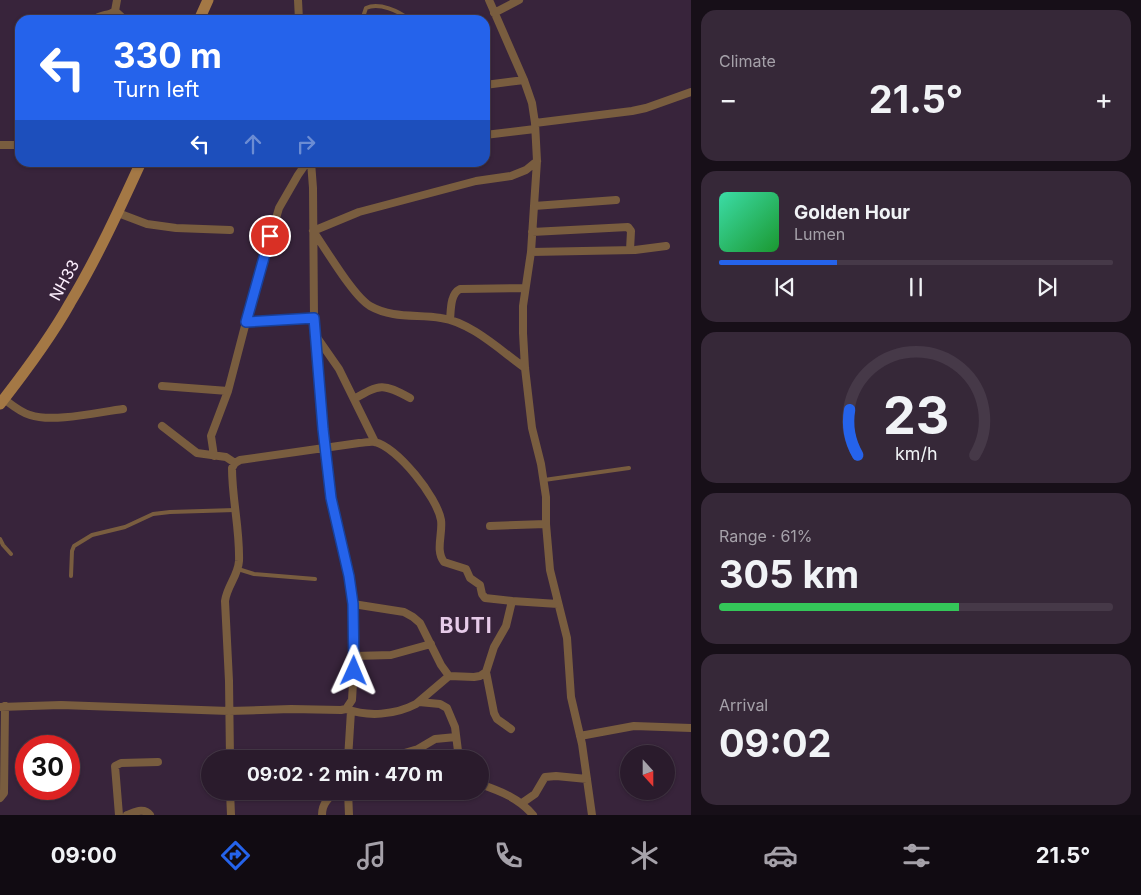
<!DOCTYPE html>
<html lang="en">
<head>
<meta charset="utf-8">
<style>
  :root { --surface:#2a1b2c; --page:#362838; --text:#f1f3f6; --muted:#a5a1a9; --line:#463948; --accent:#2563eb }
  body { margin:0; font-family:Inter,sans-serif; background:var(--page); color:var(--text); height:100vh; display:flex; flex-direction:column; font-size:19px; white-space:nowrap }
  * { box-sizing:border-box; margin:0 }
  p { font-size:16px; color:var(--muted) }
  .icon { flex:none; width:28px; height:28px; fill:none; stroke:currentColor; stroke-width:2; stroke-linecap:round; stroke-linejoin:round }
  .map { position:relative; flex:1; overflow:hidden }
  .panel { display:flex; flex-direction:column; gap:10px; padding:10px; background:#170f18; width:450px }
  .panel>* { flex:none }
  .top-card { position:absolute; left:15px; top:15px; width:475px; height:152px; border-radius:15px; box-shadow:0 1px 4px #0004,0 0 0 1px var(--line); background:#2563eb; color:#fff; overflow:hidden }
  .needle { width:32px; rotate:159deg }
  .buttons { position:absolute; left:620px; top:745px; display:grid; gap:10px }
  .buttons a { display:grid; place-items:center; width:55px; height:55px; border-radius:50%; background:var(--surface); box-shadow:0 1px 4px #0004,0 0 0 1px var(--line); font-size:25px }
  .speed { position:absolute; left:15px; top:735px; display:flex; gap:10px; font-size:25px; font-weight:700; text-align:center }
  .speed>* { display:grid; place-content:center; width:65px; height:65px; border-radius:50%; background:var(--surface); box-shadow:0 1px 4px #0004,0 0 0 1px var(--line); line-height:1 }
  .speed .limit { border:8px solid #d22; background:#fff; color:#111 }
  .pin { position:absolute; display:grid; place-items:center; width:42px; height:42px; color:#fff; margin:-21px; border:2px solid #fff; border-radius:50%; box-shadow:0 1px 5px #0007 }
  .me { position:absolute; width:55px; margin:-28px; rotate:1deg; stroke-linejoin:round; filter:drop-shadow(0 0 4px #0008) }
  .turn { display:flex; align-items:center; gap:18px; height:105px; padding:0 15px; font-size:22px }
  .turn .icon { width:65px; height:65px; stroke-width:2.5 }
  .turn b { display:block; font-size:35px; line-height:42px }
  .lanes { display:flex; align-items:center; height:48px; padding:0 15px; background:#0003; justify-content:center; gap:25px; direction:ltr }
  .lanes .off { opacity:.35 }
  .big { font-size:38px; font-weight:700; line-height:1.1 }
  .panel .card { flex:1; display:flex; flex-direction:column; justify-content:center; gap:8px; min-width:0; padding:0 18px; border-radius:15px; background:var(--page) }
  .panel .dial { align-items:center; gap:0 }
  .dial svg { height:130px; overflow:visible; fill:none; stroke:var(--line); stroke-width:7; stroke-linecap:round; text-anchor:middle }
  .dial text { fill:var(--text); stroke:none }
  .song { display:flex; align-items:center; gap:15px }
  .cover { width:60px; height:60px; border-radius:8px; background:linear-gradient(135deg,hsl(160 70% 55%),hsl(130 70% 35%)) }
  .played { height:5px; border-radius:2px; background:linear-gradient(90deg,var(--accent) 30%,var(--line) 30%) }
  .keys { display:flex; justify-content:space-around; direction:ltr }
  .heat { display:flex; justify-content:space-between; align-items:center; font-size:28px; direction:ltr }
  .charge { height:8px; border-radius:4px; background:linear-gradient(90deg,#34c759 61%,var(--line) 0) }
  .trip { position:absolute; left:201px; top:750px; width:288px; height:50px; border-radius:25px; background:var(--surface); box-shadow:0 1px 4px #0004,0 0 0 1px var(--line); font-weight:700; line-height:50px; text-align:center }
  .dock { display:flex; height:80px; justify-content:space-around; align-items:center; background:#110b12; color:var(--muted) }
  .dock .icon { width:35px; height:35px }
  .dock .active { color:var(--accent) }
  .dock b { font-size:22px; color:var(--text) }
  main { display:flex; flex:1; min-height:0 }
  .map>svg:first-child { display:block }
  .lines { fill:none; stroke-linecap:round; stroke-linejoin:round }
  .service { stroke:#795d3f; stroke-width:4 }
  .minor { stroke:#795d3f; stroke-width:8 }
  .secondary { stroke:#a47845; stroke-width:11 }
  .route-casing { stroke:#184099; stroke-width:12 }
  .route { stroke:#2563eb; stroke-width:9 }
  .labels { text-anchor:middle; stroke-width:5; stroke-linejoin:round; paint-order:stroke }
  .street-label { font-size:16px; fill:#fbedfc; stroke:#38243b }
  .district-label { font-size:21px; font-weight:bold; letter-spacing:1px; fill:#e7cbe9; stroke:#38243b }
</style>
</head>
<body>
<main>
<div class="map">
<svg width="691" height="815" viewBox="0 0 691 815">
  <rect width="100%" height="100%" fill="#38243b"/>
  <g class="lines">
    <path class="service" d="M362,20L366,8C379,2 399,11 410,20
      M544,480L629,468
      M0,539L3,545L11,554
      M238,569L254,574L315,579
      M71,576L72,551L74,546L92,535L125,527L153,514L170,512L235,510"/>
    <path class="minor" d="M298,0L299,20
      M489,0L524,80L532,103L535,123L537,161L534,206L531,252L523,306V333L525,368L532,428L541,464L546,497V524L550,570L567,638L571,697L582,744L592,815
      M115,11L125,20
      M494,13L519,0
      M94,20C100,14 109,16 115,11L117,0
      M485,85L524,80
      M535,123L632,111L646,108L691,92
      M485,135L535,129
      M0,145H20
      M534,206L616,200
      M118,213L147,224L176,228L230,230
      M532,232L628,227L631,231L630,250
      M531,252L635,250L666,246
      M450,320C451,310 450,294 460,289L525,288
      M246,322L314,318
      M316,336L339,369L375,442
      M525,368C501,351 471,322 441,318C417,314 393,319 370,306C353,296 326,249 313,231L359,212L476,181L511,176L526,170L537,161
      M162,386L228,391
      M4,399C12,405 20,412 30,415C53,423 99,412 123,409
      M354,399C380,384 383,383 410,398
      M162,426L197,453L226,457L235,463
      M214,456L211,436L228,391L246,322L279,208L298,175L307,162
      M490,526L546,524
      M353,604L404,612L413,617L420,623L441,665L449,676
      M355,656L391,655L431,644
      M486,672L494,713L497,719L511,729
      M419,702L440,704L447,708L455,727L459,759
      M0,707L61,705L229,711L291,709L341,710L346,709L352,700L355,649L353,604L349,576L331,498L319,391L314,318L313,188L311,162
      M346,709C368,717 395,715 416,704L449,676L474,677L480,676L486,672L494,647L506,626L512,601L558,604
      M580,736L634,726L691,728
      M230,759L229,681L225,601C227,586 238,576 239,561C240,530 232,499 232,468L235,463L240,460L359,443C364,443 370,441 375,442C398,448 437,497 441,520C443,533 435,551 444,562L466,569L470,578L480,585L482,594L485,598L512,601
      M348,759L351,711
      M400,759L401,754L418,749L435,739L456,737
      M480,784C500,791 519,798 533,815
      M230,791L231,815
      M348,791L349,815
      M0,798L4,793L5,706
      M522,803L535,794L545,777L556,776L587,779
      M119,815L115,766L121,763L158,762
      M127,815C135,812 144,807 150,815
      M322,815C322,803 329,797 338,791"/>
    <path class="secondary" d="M199,20L208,0
      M0,404C25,372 50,339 70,303C97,258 119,210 141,162"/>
  </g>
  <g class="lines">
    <g class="route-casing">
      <path id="route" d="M270,236L246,322L314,318L323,429L331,498L349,576L353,604L354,671"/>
    </g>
    <use href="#route" class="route"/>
  </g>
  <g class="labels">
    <g class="street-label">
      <text transform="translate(64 280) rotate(-61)" y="6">NH33</text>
    </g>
    <g class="district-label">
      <text x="466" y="633">BUTI</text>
    </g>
  </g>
</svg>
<div class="buttons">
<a><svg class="needle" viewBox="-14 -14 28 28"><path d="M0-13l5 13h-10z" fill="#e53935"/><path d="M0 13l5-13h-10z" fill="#a5a1a9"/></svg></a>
</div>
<div class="speed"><div class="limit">30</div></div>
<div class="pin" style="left:270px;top:236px;background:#d93025"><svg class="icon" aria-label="arrive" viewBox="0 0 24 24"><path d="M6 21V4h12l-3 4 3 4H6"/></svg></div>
<svg class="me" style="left:354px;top:671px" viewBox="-20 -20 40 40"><path d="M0-17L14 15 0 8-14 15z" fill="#2563eb" stroke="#fff" stroke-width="4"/></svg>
<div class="trip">09:02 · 2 min · 470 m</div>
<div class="top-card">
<div class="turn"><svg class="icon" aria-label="left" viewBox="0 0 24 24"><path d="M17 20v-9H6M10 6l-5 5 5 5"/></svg><div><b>330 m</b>Turn left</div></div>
<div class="lanes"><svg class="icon" aria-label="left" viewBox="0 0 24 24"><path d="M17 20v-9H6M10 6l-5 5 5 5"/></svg><svg class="icon off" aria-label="ahead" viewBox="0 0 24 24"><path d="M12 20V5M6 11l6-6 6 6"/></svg><svg class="icon off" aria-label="right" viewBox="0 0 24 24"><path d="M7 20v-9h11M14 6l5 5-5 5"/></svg></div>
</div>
</div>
<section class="panel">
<div class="card"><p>Climate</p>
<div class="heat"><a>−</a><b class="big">21.5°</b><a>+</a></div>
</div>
<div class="card">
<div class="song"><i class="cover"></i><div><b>Golden Hour</b><p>Lumen</p></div></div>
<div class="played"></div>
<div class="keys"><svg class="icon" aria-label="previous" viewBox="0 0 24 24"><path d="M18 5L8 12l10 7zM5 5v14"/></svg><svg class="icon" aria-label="pause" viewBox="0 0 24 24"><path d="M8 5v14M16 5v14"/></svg><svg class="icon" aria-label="next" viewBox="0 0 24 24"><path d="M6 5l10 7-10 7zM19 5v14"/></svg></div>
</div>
<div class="card dial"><svg viewBox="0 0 100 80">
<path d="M14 69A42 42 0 1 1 86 69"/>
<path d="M14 69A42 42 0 0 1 9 41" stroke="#2563eb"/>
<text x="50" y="56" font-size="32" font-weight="700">23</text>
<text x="50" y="72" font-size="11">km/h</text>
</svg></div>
<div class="card"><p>Range · 61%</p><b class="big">305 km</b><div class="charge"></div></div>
<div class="card"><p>Arrival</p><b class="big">09:02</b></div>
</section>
</main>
<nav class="dock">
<b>09:00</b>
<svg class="icon active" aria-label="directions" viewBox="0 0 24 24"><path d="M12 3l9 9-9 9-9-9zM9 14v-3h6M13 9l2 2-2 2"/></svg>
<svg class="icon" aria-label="music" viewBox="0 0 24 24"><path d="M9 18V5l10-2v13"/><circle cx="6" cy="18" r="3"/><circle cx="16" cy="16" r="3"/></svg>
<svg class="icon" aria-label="phone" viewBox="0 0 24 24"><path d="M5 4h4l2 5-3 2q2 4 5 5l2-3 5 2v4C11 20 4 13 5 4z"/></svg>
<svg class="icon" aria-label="climate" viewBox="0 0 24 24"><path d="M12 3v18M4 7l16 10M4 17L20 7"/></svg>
<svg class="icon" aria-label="car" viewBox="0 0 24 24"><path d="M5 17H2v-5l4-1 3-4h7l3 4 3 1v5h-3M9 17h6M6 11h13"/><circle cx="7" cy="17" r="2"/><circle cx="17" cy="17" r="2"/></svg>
<svg class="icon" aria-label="filters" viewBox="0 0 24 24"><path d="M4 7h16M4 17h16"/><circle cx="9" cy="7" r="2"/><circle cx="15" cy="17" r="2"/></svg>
<b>21.5°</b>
</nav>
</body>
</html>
